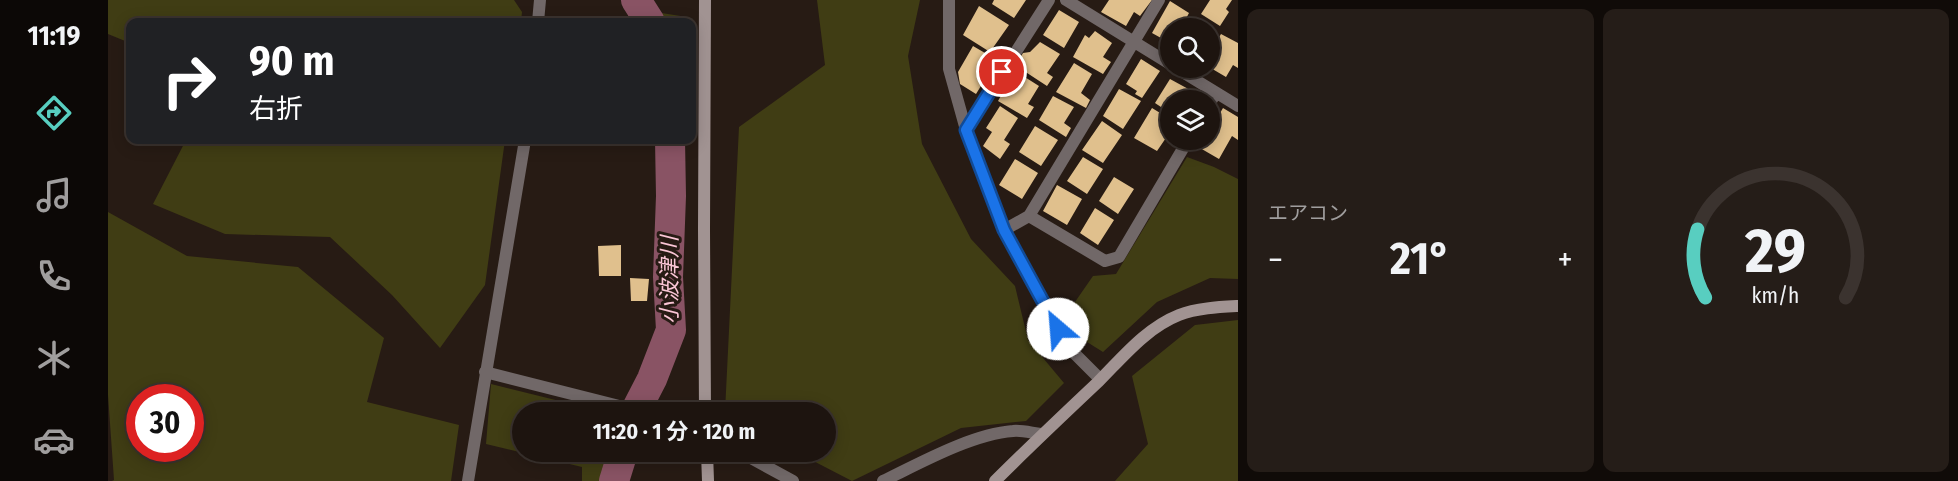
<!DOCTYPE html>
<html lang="ja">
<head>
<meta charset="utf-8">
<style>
  :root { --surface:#1d140f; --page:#251d18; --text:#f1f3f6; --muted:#a09e9e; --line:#3b332f; --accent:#58cec0 }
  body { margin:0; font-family:"Fira Sans Condensed","Noto Sans JP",sans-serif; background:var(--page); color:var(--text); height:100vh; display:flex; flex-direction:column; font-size:22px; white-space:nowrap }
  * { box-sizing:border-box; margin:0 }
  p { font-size:20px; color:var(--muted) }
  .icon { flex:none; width:33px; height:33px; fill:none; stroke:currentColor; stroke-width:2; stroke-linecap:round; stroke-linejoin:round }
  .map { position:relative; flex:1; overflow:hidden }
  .panel { display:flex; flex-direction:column; gap:9px; padding:9px; background:#100b08; width:720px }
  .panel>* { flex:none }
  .banner { position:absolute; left:18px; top:18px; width:570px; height:126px; border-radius:12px; box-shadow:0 3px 15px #0003,0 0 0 2px var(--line); background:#202124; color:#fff; overflow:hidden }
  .fabs { position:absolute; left:1052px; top:18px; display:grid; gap:12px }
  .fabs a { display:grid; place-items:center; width:60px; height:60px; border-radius:50%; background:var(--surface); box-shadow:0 3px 15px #0003,0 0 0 2px var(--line); font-size:30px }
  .speed { position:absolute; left:18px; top:384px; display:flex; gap:12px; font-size:30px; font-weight:700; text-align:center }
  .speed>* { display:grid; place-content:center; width:78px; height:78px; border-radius:50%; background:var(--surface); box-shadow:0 3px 15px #0003,0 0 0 2px var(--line); line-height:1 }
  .speed .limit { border:9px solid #d22; background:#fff; color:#111 }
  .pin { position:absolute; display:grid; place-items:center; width:51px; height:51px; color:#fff; margin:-26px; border:3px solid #fff; border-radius:50%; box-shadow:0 2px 6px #0007 }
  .me { position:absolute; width:66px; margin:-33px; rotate:333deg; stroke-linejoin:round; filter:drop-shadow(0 0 4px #0008) }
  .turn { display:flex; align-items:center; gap:21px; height:126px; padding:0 24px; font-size:27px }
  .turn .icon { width:78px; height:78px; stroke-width:2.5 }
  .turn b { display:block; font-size:42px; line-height:51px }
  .big { font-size:45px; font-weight:700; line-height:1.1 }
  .panel .widget { flex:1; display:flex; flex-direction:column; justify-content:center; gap:9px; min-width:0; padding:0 21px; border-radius:12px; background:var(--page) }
  .panel .dial { align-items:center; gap:0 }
  .dial svg { height:156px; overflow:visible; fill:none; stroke:var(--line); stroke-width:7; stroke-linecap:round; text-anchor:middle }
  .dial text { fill:var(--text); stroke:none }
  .heat { display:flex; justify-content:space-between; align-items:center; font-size:33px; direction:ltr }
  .panel .tiles { flex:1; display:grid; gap:9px; grid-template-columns:repeat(2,1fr) }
  .trip { position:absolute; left:404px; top:402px; width:324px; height:60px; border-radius:30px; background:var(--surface); box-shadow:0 3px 15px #0003,0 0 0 2px var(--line); font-weight:700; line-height:60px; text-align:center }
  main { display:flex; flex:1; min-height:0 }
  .menu { display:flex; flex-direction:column; width:108px; justify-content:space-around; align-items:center; background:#0c0806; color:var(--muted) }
  .menu .icon { width:42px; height:42px }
  .menu .active { color:var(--accent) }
  .menu b { font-size:27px; color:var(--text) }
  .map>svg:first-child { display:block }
  .green { fill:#403d14; fill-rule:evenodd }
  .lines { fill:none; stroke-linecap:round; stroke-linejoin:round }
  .river { stroke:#895364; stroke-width:30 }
  .building { fill:#e0c08d }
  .minor { stroke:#716868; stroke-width:12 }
  .secondary { stroke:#a19392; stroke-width:12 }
  .route-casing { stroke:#114b97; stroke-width:15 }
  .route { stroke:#1a73e8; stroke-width:10 }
  .labels { text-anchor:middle; stroke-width:6; stroke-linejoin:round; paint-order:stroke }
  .water-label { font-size:22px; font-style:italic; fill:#fbc6d6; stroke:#271b14 }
</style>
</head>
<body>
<main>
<nav class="menu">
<b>11:19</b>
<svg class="icon active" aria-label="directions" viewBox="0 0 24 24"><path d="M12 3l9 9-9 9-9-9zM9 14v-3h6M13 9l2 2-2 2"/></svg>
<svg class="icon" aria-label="music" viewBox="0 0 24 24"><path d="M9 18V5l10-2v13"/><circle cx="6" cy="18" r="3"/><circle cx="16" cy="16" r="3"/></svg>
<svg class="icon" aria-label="phone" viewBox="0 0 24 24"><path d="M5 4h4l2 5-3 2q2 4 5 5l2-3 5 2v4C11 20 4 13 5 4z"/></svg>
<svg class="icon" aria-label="climate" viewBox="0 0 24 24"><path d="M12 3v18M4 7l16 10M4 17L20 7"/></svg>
<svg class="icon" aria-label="car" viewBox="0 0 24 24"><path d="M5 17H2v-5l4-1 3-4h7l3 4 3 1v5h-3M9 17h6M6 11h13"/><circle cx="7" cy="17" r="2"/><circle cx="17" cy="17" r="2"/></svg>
</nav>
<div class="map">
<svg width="1130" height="481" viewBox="0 0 1130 481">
  <rect width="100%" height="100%" fill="#271b14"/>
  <path class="green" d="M0,0H406L414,12L413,22H22V43L0,34Z
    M514,0H540L547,12L579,17V22H521L519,9Z
    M709,0H812L800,56L814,144L863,239L907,286L920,340L956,383L918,421L853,428L744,481L688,452H717V412H617L631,127L717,65Z
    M78,140H397L377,285L332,348L284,295L222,237L117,234L45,204Z
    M1079,157L1106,167L1130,179V279L1102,278L1049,302L995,352L971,337L960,312L985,276L1008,274Z
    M0,212L79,256L190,267L276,338L259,402L351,425L343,481H4L6,480L0,395ZM32,398H82V448H32Z
    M1130,320V481H1007L1040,444L1024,376L1087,325Z
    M383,384L496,412H414V452H506L499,481H474V467L378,444Z"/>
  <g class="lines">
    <path class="river" d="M528,0L542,22
      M527,412L544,379L563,330L560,277L563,196L562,140
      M506,481L515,452"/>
  </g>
  <path class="building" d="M886,0H918L906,18L884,4Z
    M1001,0H1044L1032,16L1026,12L1018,26L993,12Z
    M1102,0H1124L1118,9L1121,12L1112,26L1093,14Z
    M1062,1L1081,13L1073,28H1062V43L1044,33Z
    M871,6L901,25L882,52L855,35Z
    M951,10L971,22L956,48L935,35Z
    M987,31L1004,43L995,57L1003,62L995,74L965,57L977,35L981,38Z
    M1113,34L1130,43V68L1125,65L1118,77L1101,67V61L1106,53L1103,51Z
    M932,42L952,54L939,73L945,77L939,86L907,65L915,53L922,52Z
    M865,46L889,60L868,94L852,84L850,72Z
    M1033,59L1052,71L1034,98L1027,94L1029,91L1018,84Z
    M966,63L984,74L973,93L982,100L978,108L948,92Z
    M912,74L931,86L920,104L926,107L919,118L890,101L896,90L900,92Z
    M1062,79L1084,91L1079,100H1062V113L1047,103Z
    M1011,89L1033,101L1015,129L995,116Z
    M945,96L966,107L956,123L963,128L958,137L931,120Z
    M892,106L910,118L896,140L902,144L892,159L875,146L884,132L878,128Z
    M1044,108L1062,119V132L1049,151L1026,138Z
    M1115,108L1130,117V140L1124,136L1111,159L1092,148L1096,140H1101V132Z
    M994,121L1014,135L995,163L974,150Z
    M927,126L950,140L933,166L911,152Z
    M520,140H541L542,145L521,146Z
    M975,157L995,169L979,194L959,181Z
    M907,159L930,173L914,199L891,185Z
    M1006,177L1026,189L1010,214L991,201Z
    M949,185L974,199L959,225L935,211Z
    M987,208L1006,220L990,245L972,233Z
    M513,245V276H491L490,246Z
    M522,278L541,279L539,301H523Z"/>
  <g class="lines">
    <path class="minor" d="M841,0V69L858,130L896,230L959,346L992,379
      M958,0L1062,64
      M430,22L432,0
      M1068,68L1130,106
      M1101,104L1108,93
      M858,130L941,0
      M921,216L997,261L1011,257L1080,140
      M896,230L921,216L1051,0
      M377,372L535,412
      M632,452L685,481
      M360,481L417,140
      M775,481C812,463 864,434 905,431C914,430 924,433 933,434"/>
    <path class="secondary" d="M597,412L596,229L597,0
      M599,452L600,481
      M887,481C921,447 955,415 990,382C1014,358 1038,328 1071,315C1089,308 1111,307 1130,306"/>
  </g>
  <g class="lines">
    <g class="route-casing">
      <path id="route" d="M894,72L858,130L896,230L950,329"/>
    </g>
    <use href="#route" class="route"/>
  </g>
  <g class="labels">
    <g class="water-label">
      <text transform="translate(561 280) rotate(-90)" y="8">小波津川</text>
    </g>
  </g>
</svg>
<div class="fabs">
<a><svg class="icon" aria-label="search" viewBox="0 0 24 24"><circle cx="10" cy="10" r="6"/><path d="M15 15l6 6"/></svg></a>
<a><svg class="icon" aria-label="layers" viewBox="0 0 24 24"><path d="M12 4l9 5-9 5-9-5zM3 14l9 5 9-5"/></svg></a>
</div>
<div class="speed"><div class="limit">30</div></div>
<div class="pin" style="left:894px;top:72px;background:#d93025"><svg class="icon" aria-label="arrive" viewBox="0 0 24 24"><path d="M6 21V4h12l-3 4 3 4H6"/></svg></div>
<svg class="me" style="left:950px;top:329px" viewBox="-20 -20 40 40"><circle r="19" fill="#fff"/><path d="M0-13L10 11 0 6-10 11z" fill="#1a73e8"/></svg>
<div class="trip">11:20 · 1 分 · 120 m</div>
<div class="banner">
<div class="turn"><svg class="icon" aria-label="right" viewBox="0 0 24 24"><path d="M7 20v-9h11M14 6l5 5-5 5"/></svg><div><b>90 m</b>右折</div></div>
</div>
</div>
<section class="panel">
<div class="tiles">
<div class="widget"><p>エアコン</p>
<div class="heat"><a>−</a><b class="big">21°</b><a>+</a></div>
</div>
<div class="widget dial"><svg viewBox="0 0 100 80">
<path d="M14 69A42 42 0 1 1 86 69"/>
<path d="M14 69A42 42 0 0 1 10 34" stroke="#58cec0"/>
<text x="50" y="56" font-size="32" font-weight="700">29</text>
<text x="50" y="72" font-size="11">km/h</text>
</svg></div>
</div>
</section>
</main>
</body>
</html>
